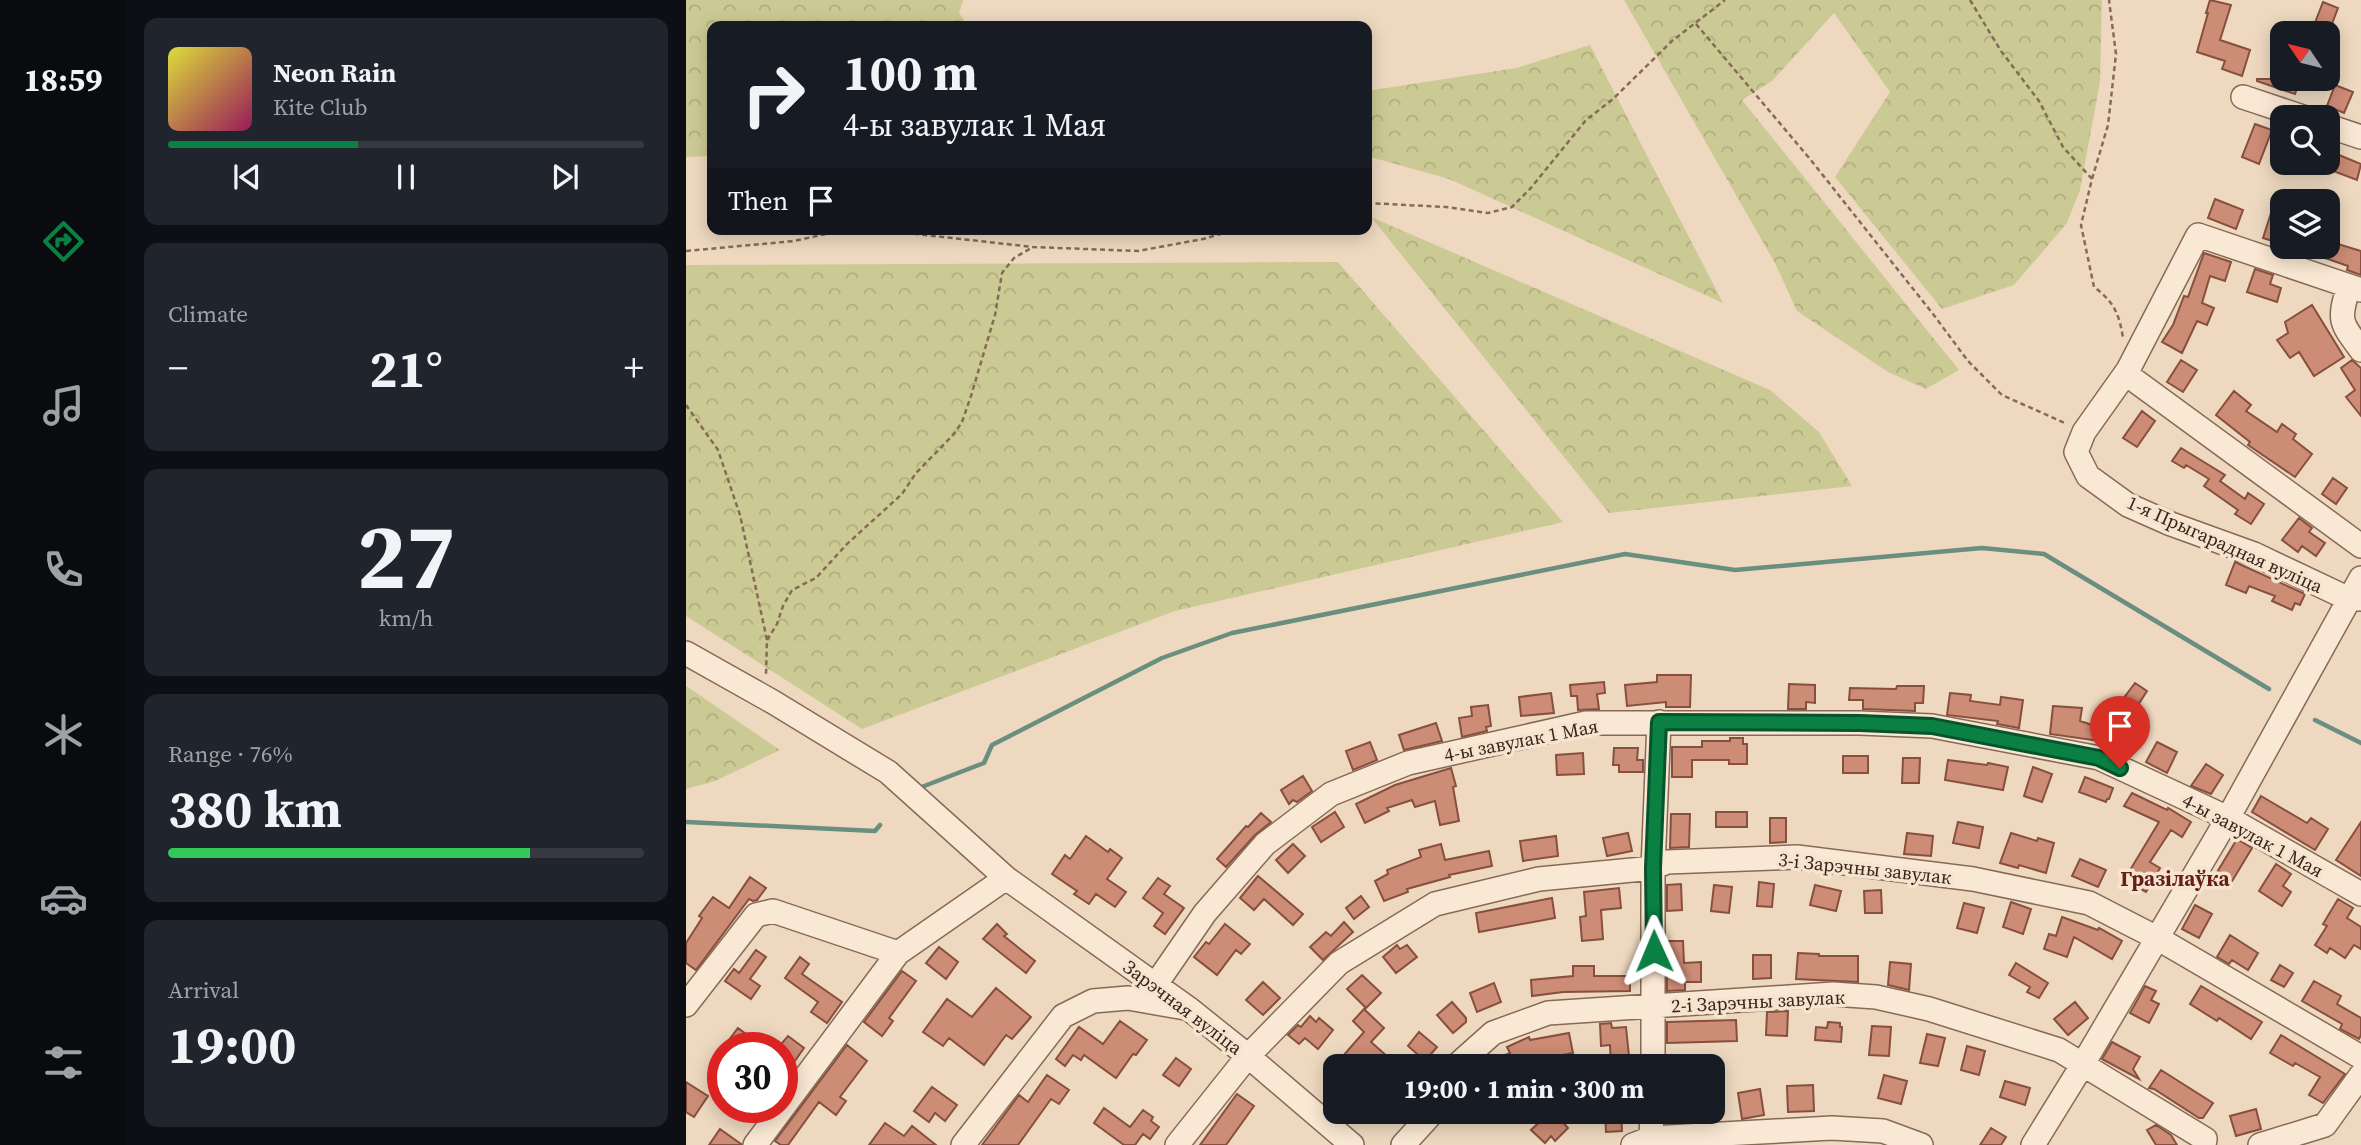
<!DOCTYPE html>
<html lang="en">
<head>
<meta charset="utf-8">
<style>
  :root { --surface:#171b24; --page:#20242c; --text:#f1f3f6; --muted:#9ea1a6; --line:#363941; --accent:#0b8043 }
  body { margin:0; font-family:"Source Serif 4",serif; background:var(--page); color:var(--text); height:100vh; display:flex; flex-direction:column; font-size:26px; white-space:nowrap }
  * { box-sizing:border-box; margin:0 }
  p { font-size:23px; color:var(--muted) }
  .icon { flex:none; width:38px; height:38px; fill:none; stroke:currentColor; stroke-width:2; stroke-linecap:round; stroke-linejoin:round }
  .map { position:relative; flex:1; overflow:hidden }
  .sheet { display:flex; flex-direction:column; gap:18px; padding:18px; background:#0d0f14; width:560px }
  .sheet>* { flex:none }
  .guide { position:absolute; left:21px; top:21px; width:665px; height:214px; border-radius:14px; box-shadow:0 4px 18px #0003; background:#171b24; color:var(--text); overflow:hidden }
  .needle { width:46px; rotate:305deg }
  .fabs { position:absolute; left:1584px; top:21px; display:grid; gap:14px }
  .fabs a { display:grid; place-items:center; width:70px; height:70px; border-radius:14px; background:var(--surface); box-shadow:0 4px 18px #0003; font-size:35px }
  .speed { position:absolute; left:21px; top:1032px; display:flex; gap:14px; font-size:35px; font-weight:700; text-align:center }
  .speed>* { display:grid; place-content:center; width:91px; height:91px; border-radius:50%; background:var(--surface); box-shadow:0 4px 18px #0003; line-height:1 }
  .speed .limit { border:10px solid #d22; background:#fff; color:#111 }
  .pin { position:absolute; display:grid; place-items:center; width:60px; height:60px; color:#fff; margin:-72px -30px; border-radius:50% 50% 50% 0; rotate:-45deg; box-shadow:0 0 7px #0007 }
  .pin .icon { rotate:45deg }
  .me { position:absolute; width:77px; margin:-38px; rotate:359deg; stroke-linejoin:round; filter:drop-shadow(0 0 5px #0008) }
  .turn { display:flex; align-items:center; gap:24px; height:147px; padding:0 21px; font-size:32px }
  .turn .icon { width:91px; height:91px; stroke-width:2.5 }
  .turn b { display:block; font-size:49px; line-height:60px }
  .then { display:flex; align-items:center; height:66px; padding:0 21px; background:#0003; gap:14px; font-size:26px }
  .big { font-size:52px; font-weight:700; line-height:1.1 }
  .sheet .tile { flex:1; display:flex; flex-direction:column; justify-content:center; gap:10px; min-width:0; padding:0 24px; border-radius:14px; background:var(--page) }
  .sheet .dial { align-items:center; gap:0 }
  .dial b { font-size:91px; line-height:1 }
  .song { display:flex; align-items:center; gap:21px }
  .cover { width:84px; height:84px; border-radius:10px; background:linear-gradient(135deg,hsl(60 70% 55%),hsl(330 70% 35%)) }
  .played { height:7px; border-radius:4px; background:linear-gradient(90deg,var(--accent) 40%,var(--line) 40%) }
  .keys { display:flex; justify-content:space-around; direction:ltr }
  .heat { display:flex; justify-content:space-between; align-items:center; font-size:38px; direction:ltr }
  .charge { height:10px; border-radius:5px; background:linear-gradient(90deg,#34c759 76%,var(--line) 0) }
  .trip { position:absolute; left:637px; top:1054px; width:402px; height:70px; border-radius:14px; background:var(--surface); box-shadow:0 4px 18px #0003; font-weight:700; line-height:70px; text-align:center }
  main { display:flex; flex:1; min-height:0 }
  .menu { display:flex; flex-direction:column; width:126px; justify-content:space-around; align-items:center; background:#090b0e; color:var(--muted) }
  .menu .icon { width:49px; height:49px }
  .menu .selected { color:var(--accent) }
  .menu b { font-size:32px; color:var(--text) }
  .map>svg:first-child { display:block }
  .forest { fill:url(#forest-crowns) }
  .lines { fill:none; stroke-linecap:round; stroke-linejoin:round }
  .stream { stroke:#6a8e7f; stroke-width:4.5 }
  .building { fill:#cd8c75; stroke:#874f3d; stroke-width:2 }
  .minor-casing { stroke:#876958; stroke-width:26 }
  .path { stroke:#876958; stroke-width:2.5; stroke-dasharray:5 3.5; stroke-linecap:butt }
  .minor { stroke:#f9e8d3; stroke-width:23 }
  .route-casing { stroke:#07532c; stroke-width:18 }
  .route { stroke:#0b8043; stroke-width:12 }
  .labels { text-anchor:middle; stroke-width:7; stroke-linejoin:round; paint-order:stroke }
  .street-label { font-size:19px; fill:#37251c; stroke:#f6e4cf }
  .neighbourhood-label { font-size:21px; font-weight:bold; fill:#641f1b; stroke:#f6e4cf }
</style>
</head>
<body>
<main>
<nav class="menu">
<b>18:59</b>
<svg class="icon selected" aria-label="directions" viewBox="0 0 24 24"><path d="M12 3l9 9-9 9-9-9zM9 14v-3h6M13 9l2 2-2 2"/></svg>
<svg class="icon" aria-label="music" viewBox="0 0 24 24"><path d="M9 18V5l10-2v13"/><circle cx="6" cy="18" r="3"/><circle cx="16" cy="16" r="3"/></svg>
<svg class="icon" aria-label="phone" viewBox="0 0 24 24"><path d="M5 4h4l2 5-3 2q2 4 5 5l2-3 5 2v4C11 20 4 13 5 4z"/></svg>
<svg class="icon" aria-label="climate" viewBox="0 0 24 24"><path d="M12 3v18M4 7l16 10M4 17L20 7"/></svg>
<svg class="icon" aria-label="car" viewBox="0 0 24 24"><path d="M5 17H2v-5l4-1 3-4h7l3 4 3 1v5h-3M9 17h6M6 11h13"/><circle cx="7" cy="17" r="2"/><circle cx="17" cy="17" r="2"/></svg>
<svg class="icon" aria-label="filters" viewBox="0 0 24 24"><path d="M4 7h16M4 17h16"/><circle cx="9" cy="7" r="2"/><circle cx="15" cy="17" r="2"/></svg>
</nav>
<section class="sheet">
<div class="tile">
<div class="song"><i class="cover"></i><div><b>Neon Rain</b><p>Kite Club</p></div></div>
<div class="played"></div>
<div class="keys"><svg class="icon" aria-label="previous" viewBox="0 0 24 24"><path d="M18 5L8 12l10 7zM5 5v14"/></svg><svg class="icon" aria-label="pause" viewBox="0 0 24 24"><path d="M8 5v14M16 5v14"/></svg><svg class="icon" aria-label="next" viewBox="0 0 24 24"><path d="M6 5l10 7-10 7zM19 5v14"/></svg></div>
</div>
<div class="tile"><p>Climate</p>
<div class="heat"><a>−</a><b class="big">21°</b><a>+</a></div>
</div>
<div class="tile dial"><b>27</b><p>km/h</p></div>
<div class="tile"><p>Range · 76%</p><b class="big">380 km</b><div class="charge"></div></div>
<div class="tile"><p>Arrival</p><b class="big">19:00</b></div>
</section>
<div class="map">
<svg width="1675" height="1145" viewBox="0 0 1675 1145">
  <defs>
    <pattern id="forest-crowns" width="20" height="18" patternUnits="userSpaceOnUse" patternTransform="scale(1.75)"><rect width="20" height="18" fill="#ccca94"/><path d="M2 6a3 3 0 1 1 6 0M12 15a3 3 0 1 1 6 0" fill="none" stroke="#b0ad7f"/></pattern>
  </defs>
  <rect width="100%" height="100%" fill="#eed9c0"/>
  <path class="forest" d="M0,0H277L273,13L282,26H26V156L0,157Z
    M938,0H1416L1414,82L1394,190L1381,223L1328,285L1256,309L1149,177L1204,92L1148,13L1086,81L1056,100L1273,370L1240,389L1202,372L1111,311L1089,263Z
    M904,45L1037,303L763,179L681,156V91L830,68Z
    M685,217L1084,390L1133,432L1166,486L923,513Z
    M652,262L877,522L489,611L176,729L0,616V265Z
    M0,686L94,750L29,781L0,789Z"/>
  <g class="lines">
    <path class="stream" d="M1629,720L1675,743
      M233,788L298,763L306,745L476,658L546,633L939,554L1049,570L1296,548L1358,554L1583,689
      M0,822L189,831L194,825"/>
  </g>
  <path class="building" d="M1524,0L1545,5L1534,40L1564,50L1556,76L1536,69L1539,61L1511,52L1522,13H1520Z
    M1637,2L1652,8L1642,34L1627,28Z
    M1571,79H1614L1609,94L1571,81Z
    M1649,85L1667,92L1658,113L1641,106Z
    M1569,124L1586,130L1573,164L1556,157Z
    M1653,155L1675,164L1671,180L1647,171Z
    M1529,199L1557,210L1550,229L1522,218Z
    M1585,213L1596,217V244L1577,238Z
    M1642,241L1675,251V275L1661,270L1662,266L1613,249L1614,247H1642Z
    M1518,253L1545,262L1539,281L1524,276L1516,303L1528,308L1521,325L1511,321L1496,353L1476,342L1487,325L1498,296L1502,297Z
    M1569,269L1587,275L1584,284L1595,288L1591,302L1561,292Z
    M1626,305L1658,357L1628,376L1613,352L1604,358L1591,340L1602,333L1599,322Z
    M1495,360L1511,370L1497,392L1481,382Z
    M1666,360L1675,368V416L1660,397L1669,390L1655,368Z
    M1548,391L1565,405L1560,411L1591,432L1596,424L1610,434L1607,439L1626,454L1609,477L1562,445L1564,442L1530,415Z
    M1456,411L1469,421L1451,447L1437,438Z
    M1495,448L1539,475L1534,481L1559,499L1562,493L1578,504L1565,524L1549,514L1552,510L1518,486L1523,479L1500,465L1498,468L1486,461Z
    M1647,478L1661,488L1650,504L1636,494Z
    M1613,518L1626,528L1623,532L1639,543L1630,556L1616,546L1612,552L1596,540Z
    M1549,562L1619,594L1614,605L1609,603L1606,610L1586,601L1589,596L1563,586L1560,593L1540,585Z
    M971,675H1005L1004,707H980V702L941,706L939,685L971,682Z
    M918,682L919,693L911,694L913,709L892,710L891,696H885L884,685Z
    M1449,683L1461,691L1450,708L1437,699Z
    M1103,684L1129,685V703L1120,702V709H1102Z
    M1211,686H1238L1237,703H1229V711L1177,709V700H1163L1164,688L1210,689Z
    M865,693L868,713L835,716L833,697Z
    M1264,693L1285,695L1284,701L1314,705L1315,697L1337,700L1333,728L1311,724L1312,721L1261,715Z
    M802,705L805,726L800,727L801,731L776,737L773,718L786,716L785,707Z
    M1367,706L1396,708L1394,721L1416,728L1419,722L1448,732L1439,755L1413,744L1414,741L1364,734Z
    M750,723L756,741L718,750L713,735Z
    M1044,738H1057V744H1061V764H1043V760H1006V777H986V747H1016V741H1044Z
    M684,742L691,760L667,770L660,751Z
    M1471,742L1491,752L1481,773L1460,762Z
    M928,748H952L951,760H957V772H933V765H927Z
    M897,753L898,774L871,775L870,755Z
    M1157,756H1182V773H1157Z
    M1217,758H1234L1233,783H1216Z
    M1262,760L1301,765L1302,763L1322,767L1317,790L1259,780Z
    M1520,764L1537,775L1525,794L1505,786Z
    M1347,767L1366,774L1356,802L1338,796Z
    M765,768L770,786L767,787L773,821L754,825L749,801L729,807L726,800L701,808L703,811L679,823L670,804L709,785Z
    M617,776L626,791L611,802L607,800L603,804L595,790Z
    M1399,777L1427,788L1423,799H1421L1420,802L1393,792Z
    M1446,793L1481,810L1482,808L1505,822L1496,837L1485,830L1464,862L1474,868L1460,892L1438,880L1473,822L1438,806Z
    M1575,796L1621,823L1625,818L1642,829L1629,850L1566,812Z
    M649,812L658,827L635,842L626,827Z
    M1030,812H1061V827H1030Z
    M575,813L585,822L569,835L540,867L531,859L560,826L562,827Z
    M985,814H1004L1003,847L984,848Z
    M1084,818H1100V842L1084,843Z
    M1272,822L1297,827L1293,848L1267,843Z
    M1675,822V876L1650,860Z
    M942,833L946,851L921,856L917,838Z
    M1221,833L1247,836L1245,856L1218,854Z
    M1325,833L1351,841L1352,838L1368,843L1360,873L1333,865L1332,868L1314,863Z
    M400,836L422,852L424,849L436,858L421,879L440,892L429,907L410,894L403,904L388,894L391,891L366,874L379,855L384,859Z
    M870,836L872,856L837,861L834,841Z
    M1551,839L1566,848L1545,883L1530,874Z
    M607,844L619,856L602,873L590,860Z
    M755,844L759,860L803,851L806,866L763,875L764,877L721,889L722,892L698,901L689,881L702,874L701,870L735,857L733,850Z
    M1394,859L1420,870L1412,887L1386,876Z
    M1590,864L1605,874L1597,886L1605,892L1596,906L1573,891Z
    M572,876L617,914L607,925L578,899L568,910L554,898Z
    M64,877L80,888L71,900L67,901L63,899L10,970L0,963V943L16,918L13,916L27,897L43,908Z
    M472,878L484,886L478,894L498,908L479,934L468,926L477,913L457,898Z
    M1073,882L1088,884L1086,907L1071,906Z
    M995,884L996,910L981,911V885Z
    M1028,885L1046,887L1043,913L1025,911Z
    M1129,885L1155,891L1150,911L1124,905Z
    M933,888L935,908L915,910L917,939L896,941L894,917L900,916L898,892Z
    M1195,890L1196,913H1179L1178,891Z
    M675,896L683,907L668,919L660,908Z
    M866,898L869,918L793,932L790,913Z
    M1652,899L1667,908L1661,918L1675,927V949L1668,945L1659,958L1644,948L1641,953L1629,945L1641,926L1637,924Z
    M1325,902L1345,909L1337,934L1317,927Z
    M1278,903L1298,908L1291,933L1271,928Z
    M1509,905L1526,914L1513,938L1496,929Z
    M1376,917L1412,930L1413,928L1436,941L1426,959L1388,937L1381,957L1358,949L1363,934L1370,936Z
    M658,922L667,932L637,960L624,947L640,932L645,936Z
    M311,924L321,934L318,936L349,961L340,973L297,939Z
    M539,924L564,944L555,954L550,950L531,975L508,957L520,942L523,944Z
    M1544,935L1572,953L1562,970L1546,960L1543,964L1531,957Z
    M981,941H997L998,963L1015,962V982H999V990L981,991Z
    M711,945L714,949L721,945L731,957L710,973L697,957Z
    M253,947L272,962L260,979L240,963Z
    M70,950L80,957L64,979L74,986L65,999L39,981L48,969L53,973Z
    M1112,953L1133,954V956H1172V982L1110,979Z
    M1067,955H1085V978L1067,979Z
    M114,957L123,964L116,974L156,1002L141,1023L125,1012L132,1002L99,978Z
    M1204,962L1225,964L1223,990L1202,985Z
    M1330,963L1362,983L1353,998L1341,992L1344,987L1323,975Z
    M1594,965L1607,973L1598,987L1585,980Z
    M887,966H908V976H944V991L877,992L846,996L845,980L887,976Z
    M216,971L230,981L203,1018L207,1021L196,1036L178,1022Z
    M676,975L695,993L680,1008L661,989Z
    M1628,981L1655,996L1651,1004L1675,1018V1035L1673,1039L1654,1029L1656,1024L1616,1001Z
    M577,982L594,998L577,1015L560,1000Z
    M808,983L815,1002L791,1012L784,993Z
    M1459,986L1470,991L1465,1000L1473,1004L1463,1023L1444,1013Z
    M1515,986L1576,1022L1565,1039L1533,1018L1531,1021L1504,1004Z
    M310,988L345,1017L326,1039L320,1035L298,1065L263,1038L257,1046L237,1032L261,999L286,1017Z
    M766,1002L780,1018V1022L767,1033L751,1015Z
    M1389,1002L1402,1018L1382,1035L1368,1019Z
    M678,1009L698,1028L685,1042L712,1066H667L657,1056L678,1032L667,1021Z
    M1102,1011L1101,1036L1080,1035L1081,1012Z
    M624,1016L630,1022L633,1018L647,1030L632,1049L619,1038L613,1044L602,1035L612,1025L615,1027Z
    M1050,1020L1051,1041L981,1043V1022Z
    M434,1021L461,1040L450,1055L447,1054L430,1078L398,1055L395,1060L387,1055L379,1066L370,1059L393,1027L417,1044Z
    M1142,1022L1154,1023V1027H1156L1155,1042L1129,1040L1130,1027L1141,1028Z
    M925,1023L926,1028L940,1027L944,1066H925L924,1045L915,1046L914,1024Z
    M1186,1026L1205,1027L1203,1056L1183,1055Z
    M52,1028L68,1040L63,1048H37Z
    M733,1032L751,1047L739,1061L722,1046Z
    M883,1033L887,1053L844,1061L847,1066H794L824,1053L821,1047L843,1037L844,1040Z
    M1241,1034L1259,1038L1252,1066L1234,1063Z
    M1595,1035L1659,1074L1637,1103L1623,1095L1634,1077L1609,1063L1607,1066L1584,1053Z
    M102,1036L118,1048L104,1068L96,1063V1043Z
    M1426,1042L1454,1057L1447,1069L1453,1079L1416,1059Z
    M161,1045L181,1061L154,1097L160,1101L150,1115L133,1102L102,1145H95L89,1141Z
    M1281,1046L1299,1051L1293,1075L1275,1070Z
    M490,1058L505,1069L493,1086L477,1075Z
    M1475,1070L1527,1103L1517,1118H1513L1468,1089L1463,1088Z
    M361,1075L383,1090L373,1104L365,1099L332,1145H296L333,1095L342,1102Z
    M1198,1075L1221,1081L1215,1104L1192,1098Z
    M1319,1081L1344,1088L1339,1105L1314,1097Z
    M0,1082L22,1096L8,1117L0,1112Z
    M1127,1085L1128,1111L1102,1112L1101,1086Z
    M246,1087L271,1105L259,1121L249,1113L243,1122L228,1111Z
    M1074,1089L1078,1115L1056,1119L1052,1093Z
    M551,1094L568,1106L540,1145H514Z
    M418,1108L444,1127L457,1110L467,1117L465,1121L473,1127L464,1139L457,1134L449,1145H438L408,1123Z
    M1570,1109L1575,1129L1550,1136L1544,1116Z
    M865,1111H885L875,1120L882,1128L869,1141L865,1136L859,1143L845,1130Z
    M919,1111H935L936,1131L920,1132Z
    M199,1123L218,1136L226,1126L250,1145H183Z
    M1470,1125L1485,1135L1491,1145H1470L1461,1130Z
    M1305,1128L1320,1137L1315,1145H1294Z
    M34,1129L55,1144V1145H23Z"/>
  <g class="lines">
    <g class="minor-casing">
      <path id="minor" d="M1557,97L1617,117
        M1642,126L1675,137
        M1663,286C1652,320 1654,322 1675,350
        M1675,290L1512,235L1442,370L1398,432L1390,452L1402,476L1442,505L1485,524L1568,554L1663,599H1675
        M1440,374L1675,546
        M0,653L87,702L202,772L320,878L502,1008L562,1056L666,1145
        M470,984L519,913L579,844L645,794L722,763L900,723H1174L1246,726L1413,758L1542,818L1675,894
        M0,1005L70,915L87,911L212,953
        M770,1066L807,1033L862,1013L1147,994L1190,997L1243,1009L1373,1050L1519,1139L1518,1145
        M967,1066V868L973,722
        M965,1138L966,1111
        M69,1145L212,953L320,878
        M277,1145L377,1016L407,1001L442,998L499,1008
        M491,1145L562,1056L653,963L749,904L853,879L967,868L981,862L1111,857L1287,879L1403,903L1471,938L1675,1057
        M717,1145L748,1111
        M947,1145L965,1138L1146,1128L1197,1131L1235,1145
        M1347,1145L1397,1064L1542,818L1675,578
        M1574,1145L1639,1125L1675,1075"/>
    </g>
    <path class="path" d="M1284,0L1315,51L1353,101L1377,147L1406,179L1395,225L1408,287C1428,302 1433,313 1437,338
      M1010,24L1124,159L1247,314L1282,361L1316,395L1381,424
      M1406,179L1422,125L1430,54L1423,0
      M681,203L760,207L802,213L826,207L844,189L900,120L927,99L986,41L1039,0
      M0,251L108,241L153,231L212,232L347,247L452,251L517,239L552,229
      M0,405L32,450L54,515L81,640L80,675
      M81,640L91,624L97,606L106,590L130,578L161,544L216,494L230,473L268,434L276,422L285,396L309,315L316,273L328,258L347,247"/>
    <use href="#minor" class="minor"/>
  </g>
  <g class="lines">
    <g class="route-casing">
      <path id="route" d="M968,951L967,868L973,722L1174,723L1246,726L1413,758L1434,768"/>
    </g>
    <use href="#route" class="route"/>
  </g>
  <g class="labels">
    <g class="street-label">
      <text transform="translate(1539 544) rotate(24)" y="7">1-я Прыгарадная вуліца</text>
      <text transform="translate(835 740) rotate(-11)" y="7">4-ы завулак 1 Мая</text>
      <text transform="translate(1567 835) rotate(28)" y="7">4-ы завулак 1 Мая</text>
      <text transform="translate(1179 868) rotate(6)" y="7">3-і Зарэчны завулак</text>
      <text transform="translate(1072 1001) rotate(-3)" y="7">2-і Зарэчны завулак</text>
      <text transform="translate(497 1007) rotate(37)" y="7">Зарэчная вуліца</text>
    </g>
    <g class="neighbourhood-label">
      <text x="1489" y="886">Гразілаўка</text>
    </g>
  </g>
</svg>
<div class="fabs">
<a><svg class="needle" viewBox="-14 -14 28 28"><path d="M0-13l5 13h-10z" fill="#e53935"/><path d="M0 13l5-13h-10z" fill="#9ea1a6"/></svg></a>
<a><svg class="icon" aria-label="search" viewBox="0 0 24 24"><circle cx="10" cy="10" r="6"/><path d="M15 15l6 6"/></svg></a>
<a><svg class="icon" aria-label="layers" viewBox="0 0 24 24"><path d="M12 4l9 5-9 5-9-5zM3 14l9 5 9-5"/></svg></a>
</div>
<div class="speed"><div class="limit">30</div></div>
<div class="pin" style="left:1434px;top:768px;background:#d93025"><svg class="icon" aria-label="arrive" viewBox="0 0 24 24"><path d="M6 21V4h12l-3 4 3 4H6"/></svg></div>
<svg class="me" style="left:968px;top:951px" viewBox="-20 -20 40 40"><path d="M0-17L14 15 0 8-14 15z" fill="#0b8043" stroke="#fff" stroke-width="4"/></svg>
<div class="trip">19:00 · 1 min · 300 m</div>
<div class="guide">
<div class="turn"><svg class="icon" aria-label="right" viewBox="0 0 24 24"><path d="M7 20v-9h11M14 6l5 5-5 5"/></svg><div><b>100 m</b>4-ы завулак 1 Мая</div></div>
<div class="then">Then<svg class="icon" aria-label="arrive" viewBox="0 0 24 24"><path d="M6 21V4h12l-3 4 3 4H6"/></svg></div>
</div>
</div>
</main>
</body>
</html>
